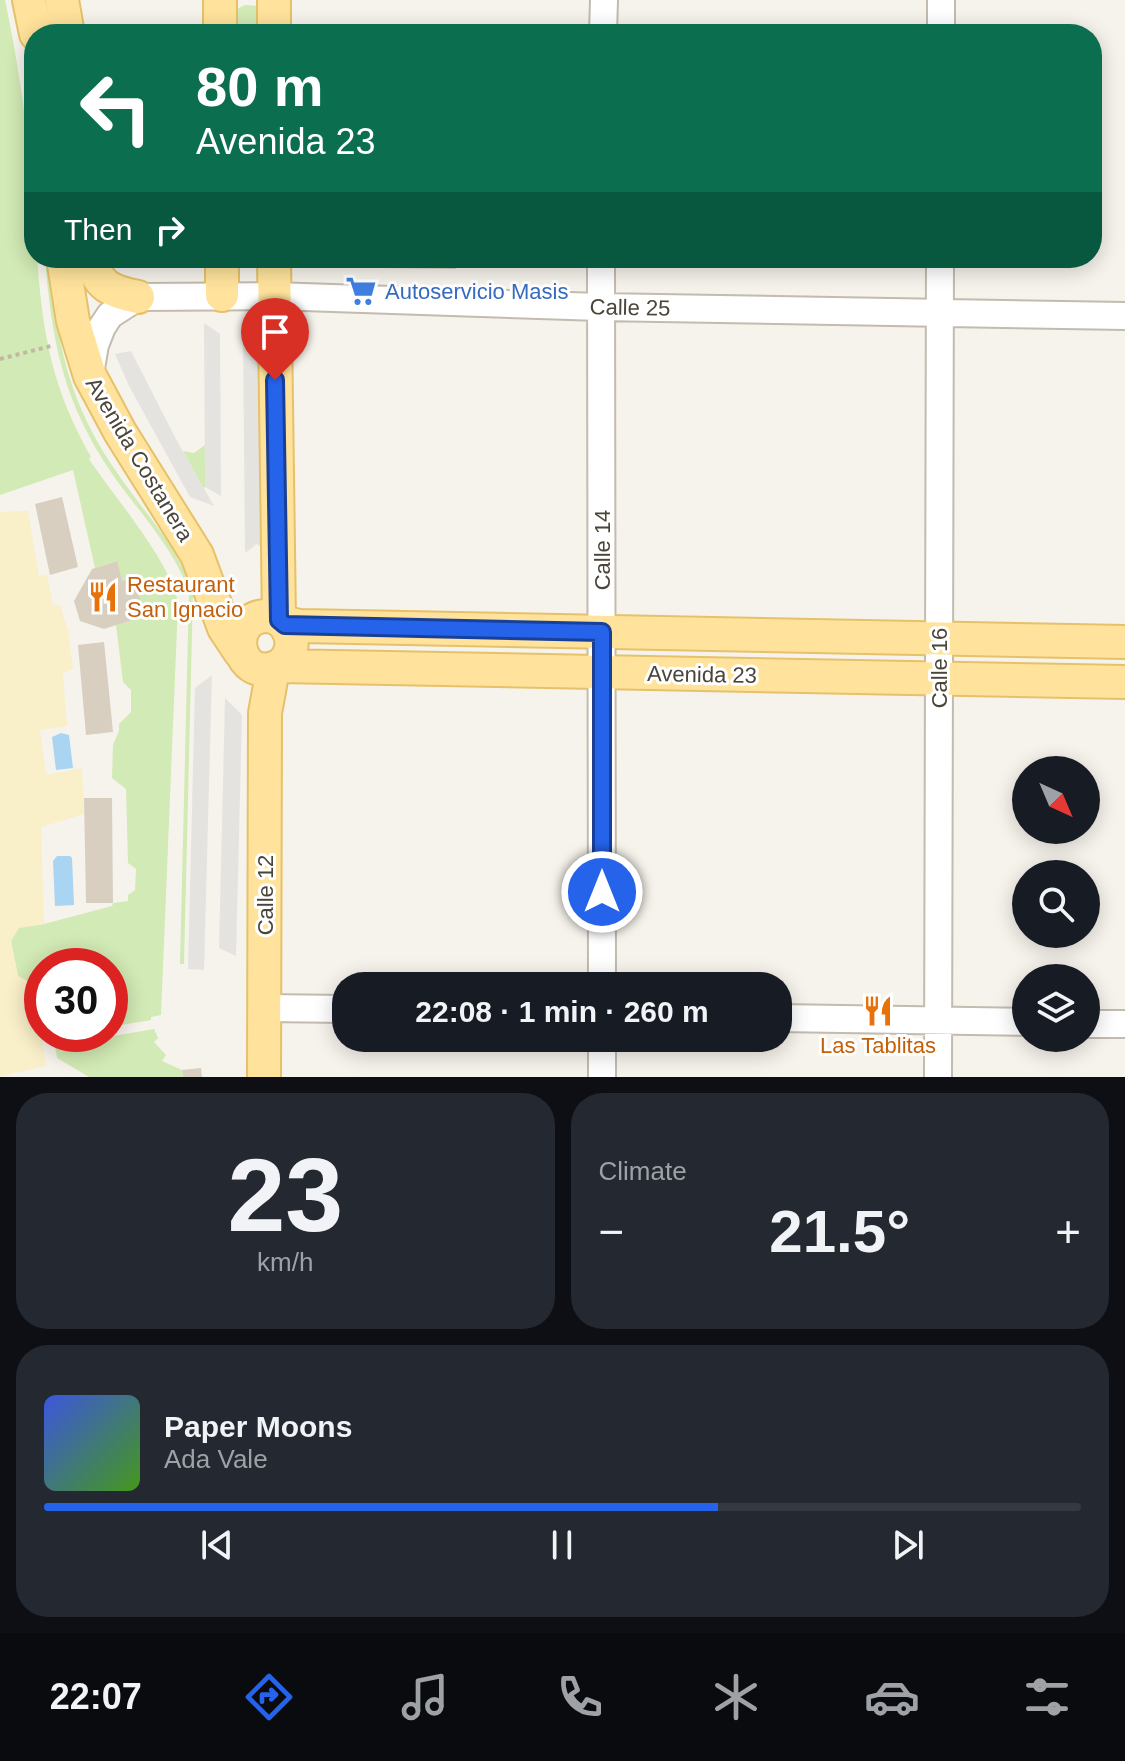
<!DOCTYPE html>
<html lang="en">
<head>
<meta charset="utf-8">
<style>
  :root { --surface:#171b24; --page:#242831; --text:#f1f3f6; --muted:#9ea1a6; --line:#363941; --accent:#2563eb }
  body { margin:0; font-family:Arial,sans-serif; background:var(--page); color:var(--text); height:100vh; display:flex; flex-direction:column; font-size:30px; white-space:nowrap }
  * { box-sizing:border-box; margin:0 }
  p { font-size:26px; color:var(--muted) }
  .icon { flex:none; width:44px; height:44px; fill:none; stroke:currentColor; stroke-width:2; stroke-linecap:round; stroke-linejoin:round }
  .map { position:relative; height:1077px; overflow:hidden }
  .sheet { display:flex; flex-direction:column; gap:16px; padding:16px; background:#0d0f14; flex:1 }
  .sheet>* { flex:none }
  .guide { position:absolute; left:24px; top:24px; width:1078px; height:244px; border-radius:32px; box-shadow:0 4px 20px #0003; background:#0b6e4f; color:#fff; overflow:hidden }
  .needle { width:52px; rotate:136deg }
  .controls { position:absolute; left:1012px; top:756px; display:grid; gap:16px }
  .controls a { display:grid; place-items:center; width:88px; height:88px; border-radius:50%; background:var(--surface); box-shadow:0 4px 20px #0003; font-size:40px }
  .speed { position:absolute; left:24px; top:948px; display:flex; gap:16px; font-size:40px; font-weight:700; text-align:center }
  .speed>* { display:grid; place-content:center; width:104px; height:104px; border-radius:50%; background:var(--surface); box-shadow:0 4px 20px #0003; line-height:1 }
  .speed .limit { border:12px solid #d22; background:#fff; color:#111 }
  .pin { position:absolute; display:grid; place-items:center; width:68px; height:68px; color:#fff; margin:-82px -34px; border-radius:50% 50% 50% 0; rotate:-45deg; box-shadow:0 0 8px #0007 }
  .pin .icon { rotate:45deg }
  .me { position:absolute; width:88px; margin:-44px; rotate:0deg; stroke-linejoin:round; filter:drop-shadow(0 0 6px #0008) }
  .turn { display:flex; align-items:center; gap:28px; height:168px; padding:0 40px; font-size:36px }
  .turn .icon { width:104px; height:104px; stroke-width:2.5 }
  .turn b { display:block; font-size:56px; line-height:68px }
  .then { display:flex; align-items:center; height:76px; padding:0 40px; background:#0003; gap:16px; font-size:30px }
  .big { font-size:60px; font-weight:800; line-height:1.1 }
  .sheet .card { flex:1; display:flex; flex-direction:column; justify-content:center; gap:12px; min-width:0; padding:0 28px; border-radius:32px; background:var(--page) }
  .sheet .dial { align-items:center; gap:0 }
  .dial b { font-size:104px; line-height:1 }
  .song { display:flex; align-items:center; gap:24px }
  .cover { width:96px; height:96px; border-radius:12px; background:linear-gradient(135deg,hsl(230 70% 55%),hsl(100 70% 35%)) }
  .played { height:8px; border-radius:4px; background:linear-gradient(90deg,var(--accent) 65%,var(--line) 65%) }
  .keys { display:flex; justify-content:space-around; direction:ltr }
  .heat { display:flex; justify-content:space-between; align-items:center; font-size:44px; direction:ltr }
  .sheet .tiles { flex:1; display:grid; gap:16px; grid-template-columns:1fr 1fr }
  .card:last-child { grid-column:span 2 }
  .trip { position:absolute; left:332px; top:972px; width:460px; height:80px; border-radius:32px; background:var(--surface); box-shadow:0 4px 20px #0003; font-weight:800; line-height:80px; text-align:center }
  .menu { display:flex; height:128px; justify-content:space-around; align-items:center; background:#090b0e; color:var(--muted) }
  .menu .icon { width:56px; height:56px }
  .menu .current { color:var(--accent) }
  .menu b { font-size:36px; color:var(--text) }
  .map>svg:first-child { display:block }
  .green { fill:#d2eab5 }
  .sand { fill:#f9efc9 }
  .parking { fill:#e5e3e0 }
  .water { fill:#a9d4f2 }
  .building { fill:#d8cfc1 }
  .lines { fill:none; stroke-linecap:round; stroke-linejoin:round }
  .minor-casing { stroke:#c2bbae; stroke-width:30 }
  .major-casing { stroke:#e6c16a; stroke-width:36 }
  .path { stroke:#c4b79f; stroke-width:4; stroke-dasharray:4 4; stroke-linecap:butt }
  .minor { stroke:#fff; stroke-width:26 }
  .major { stroke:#ffe39c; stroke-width:32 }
  .route-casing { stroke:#184099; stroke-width:20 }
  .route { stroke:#2563eb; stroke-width:14 }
  .labels { text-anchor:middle; stroke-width:6; stroke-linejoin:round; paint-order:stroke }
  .shop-label { font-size:22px; fill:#366cbe; stroke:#fff; text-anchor:start }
  .street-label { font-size:22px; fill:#4b4439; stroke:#fff }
  .food-label { font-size:22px; fill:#c56008; stroke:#fff; text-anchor:start }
</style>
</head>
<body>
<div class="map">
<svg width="1125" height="1077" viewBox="0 0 1125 1077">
  <rect width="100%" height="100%" fill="#f6f3ec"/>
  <path class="green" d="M0,0H5C23,85 34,171 34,258H37C43,336 52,388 91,457L89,459C112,494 174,566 178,604L161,1015L151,1017V1020L110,1027V966H42V1034H68L41,1038L33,985L18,976L11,941L18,928L44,924L112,906L113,903L128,901V895L135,890L136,869L128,863L126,789L112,778L113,745L119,731V724L131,712V690L123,682L116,625L145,616L134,578L122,581L116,561L95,568L73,470L0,495Z
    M245,5L260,6L267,34H229L235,10Z
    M45,258H50C56,344 69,405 120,477C145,513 179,549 193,591L184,964H180L189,592C175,550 141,514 115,478C64,405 52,345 45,258Z
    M205,445V487L203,488L183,451L194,453Z
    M154,1029L158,1038L154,1042L166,1055L162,1061L182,1070L183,1077H89L57,1058L55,1046Z"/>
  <path class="sand" d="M28,511L39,576L47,574L53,605H60L68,631L73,668L63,674L67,726L40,730L46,775L82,768L84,814L41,827L44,924L19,928L11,941L18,976L33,984L46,1066L0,1076V512Z"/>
  <path class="parking" d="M204,323L220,334L221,496L205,487Z
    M256,323L266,334L269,554L257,544L245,553L243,334Z
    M131,351L178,443L214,506L190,497L129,386L115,354Z
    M212,675L204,970L188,969L195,688Z
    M225,698L242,715L236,956L219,948Z"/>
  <path class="water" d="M61,733L69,735L73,768L56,770L52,737Z
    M57,856H70L72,858L74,905L55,906L53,861Z"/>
  <path class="building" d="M310,258H456V269L309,267Z
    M62,497L78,567L50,575L35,504Z
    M117,561L122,581L134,577L145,616L104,629L80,621L74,601L92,569Z
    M104,642L113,732L86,735L78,645Z
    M84,798H112L113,903H86Z
    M201,1068L202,1077H183L182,1070Z"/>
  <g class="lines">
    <g class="minor-casing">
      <path id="minor" d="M603,34L604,0
        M941,34V0
        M601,258L602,986
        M90,374L95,345L102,327L110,315L138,297L274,296L600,307L1125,316
        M265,1008L346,1009
        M778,1018L1026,1022
        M1086,1024H1125
        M602,1038V1077
        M938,1077L940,258"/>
    </g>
    <g class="major-casing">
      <path id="major" d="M29,0L36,34
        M62,0L68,34
        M220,0V34
        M274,0V34
        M63,258L73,321L90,376L120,432L197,555L224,628L240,652
        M92,258C96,286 112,292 138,297
        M222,258V295
        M274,258L279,620
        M285,625C291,634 294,644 289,654C286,662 278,667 270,669C233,675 229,617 266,616C277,616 287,625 301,626L1125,642
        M279,666L1125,682
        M264,1077L265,713L273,669"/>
    </g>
    <path class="path" d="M0,359L51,346"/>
    <use href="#minor" class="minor"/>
    <use href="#major" class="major"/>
  </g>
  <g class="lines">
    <g class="route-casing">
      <path id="route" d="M275,380L279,620L285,625L602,632V892"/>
    </g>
    <use href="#route" class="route"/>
  </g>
  <defs>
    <g id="supermarket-bare" transform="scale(2.4)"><path d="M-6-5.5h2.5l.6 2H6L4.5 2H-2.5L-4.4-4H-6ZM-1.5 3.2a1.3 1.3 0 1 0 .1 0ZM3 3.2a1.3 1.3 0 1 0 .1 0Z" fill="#3f7fe0" stroke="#fff" stroke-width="2.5" paint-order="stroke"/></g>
    <g id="restaurant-bare" transform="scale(2.4)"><path d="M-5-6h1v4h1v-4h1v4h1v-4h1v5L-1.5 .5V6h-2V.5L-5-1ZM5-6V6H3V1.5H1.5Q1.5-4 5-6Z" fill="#e8710a" stroke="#fff" stroke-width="2.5" paint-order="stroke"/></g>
  </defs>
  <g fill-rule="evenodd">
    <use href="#supermarket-bare" x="361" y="291"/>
    <use href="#restaurant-bare" x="103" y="597"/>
    <use href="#restaurant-bare" x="878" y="1011"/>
  </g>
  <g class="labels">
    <g class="shop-label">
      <text x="385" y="299">Autoservicio Masis</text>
    </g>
    <g class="street-label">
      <text transform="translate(630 307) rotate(1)" y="8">Calle 25</text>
      <text transform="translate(140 459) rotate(59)" y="8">Avenida Costanera</text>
      <text transform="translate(602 550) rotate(-90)" y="8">Calle 14</text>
      <text transform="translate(939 668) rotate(-90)" y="8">Calle 16</text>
      <text transform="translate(702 674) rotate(1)" y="8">Avenida 23</text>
      <text transform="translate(265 895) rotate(-90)" y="8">Calle 12</text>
    </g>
    <g class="food-label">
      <text x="127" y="592">Restaurant<tspan x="127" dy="25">San Ignacio</tspan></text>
      <text x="878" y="1053" text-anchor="middle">Las Tablitas</text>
    </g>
  </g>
</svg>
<div class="controls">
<a><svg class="needle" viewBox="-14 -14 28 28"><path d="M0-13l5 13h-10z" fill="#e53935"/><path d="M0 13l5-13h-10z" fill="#9ea1a6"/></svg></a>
<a><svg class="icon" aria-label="search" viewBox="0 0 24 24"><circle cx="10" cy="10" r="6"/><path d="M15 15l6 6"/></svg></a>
<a><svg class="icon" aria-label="layers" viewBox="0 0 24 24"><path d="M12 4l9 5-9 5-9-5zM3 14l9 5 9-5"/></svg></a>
</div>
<div class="speed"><div class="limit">30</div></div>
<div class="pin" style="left:275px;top:380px;background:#d93025"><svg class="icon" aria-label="arrive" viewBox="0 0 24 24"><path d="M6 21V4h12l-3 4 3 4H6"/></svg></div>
<svg class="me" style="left:602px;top:892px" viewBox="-20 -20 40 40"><circle r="17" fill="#2563eb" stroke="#fff" stroke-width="3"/><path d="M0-11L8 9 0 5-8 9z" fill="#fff"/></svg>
<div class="trip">22:08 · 1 min · 260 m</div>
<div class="guide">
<div class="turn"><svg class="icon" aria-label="left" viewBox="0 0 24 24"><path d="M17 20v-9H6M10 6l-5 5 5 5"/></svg><div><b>80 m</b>Avenida 23</div></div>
<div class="then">Then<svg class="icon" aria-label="right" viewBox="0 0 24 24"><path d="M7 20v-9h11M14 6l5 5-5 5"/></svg></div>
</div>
</div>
<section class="sheet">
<div class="tiles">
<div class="card dial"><b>23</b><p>km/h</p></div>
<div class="card"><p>Climate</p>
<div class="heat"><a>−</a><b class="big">21.5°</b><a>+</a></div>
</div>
<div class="card">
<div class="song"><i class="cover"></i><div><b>Paper Moons</b><p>Ada Vale</p></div></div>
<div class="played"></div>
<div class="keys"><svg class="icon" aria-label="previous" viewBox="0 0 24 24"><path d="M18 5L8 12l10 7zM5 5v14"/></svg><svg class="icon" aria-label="pause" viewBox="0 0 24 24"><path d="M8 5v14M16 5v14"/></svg><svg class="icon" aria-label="next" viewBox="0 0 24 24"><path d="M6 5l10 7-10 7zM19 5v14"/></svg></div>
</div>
</div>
</section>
<nav class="menu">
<b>22:07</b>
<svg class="icon current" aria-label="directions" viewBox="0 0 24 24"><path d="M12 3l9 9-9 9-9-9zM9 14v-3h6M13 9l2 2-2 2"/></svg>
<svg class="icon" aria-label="music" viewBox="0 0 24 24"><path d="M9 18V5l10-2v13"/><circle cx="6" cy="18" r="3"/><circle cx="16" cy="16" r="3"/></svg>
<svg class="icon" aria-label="phone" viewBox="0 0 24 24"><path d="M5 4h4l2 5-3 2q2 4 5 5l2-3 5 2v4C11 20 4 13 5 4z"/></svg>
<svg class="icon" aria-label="climate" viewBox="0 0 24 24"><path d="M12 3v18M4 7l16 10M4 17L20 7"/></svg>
<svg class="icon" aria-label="car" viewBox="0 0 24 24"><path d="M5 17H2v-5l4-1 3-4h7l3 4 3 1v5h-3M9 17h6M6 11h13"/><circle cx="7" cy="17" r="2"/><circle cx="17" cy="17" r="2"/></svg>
<svg class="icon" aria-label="filters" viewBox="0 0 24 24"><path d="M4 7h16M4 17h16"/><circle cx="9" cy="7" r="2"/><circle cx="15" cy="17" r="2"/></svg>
</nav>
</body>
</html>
